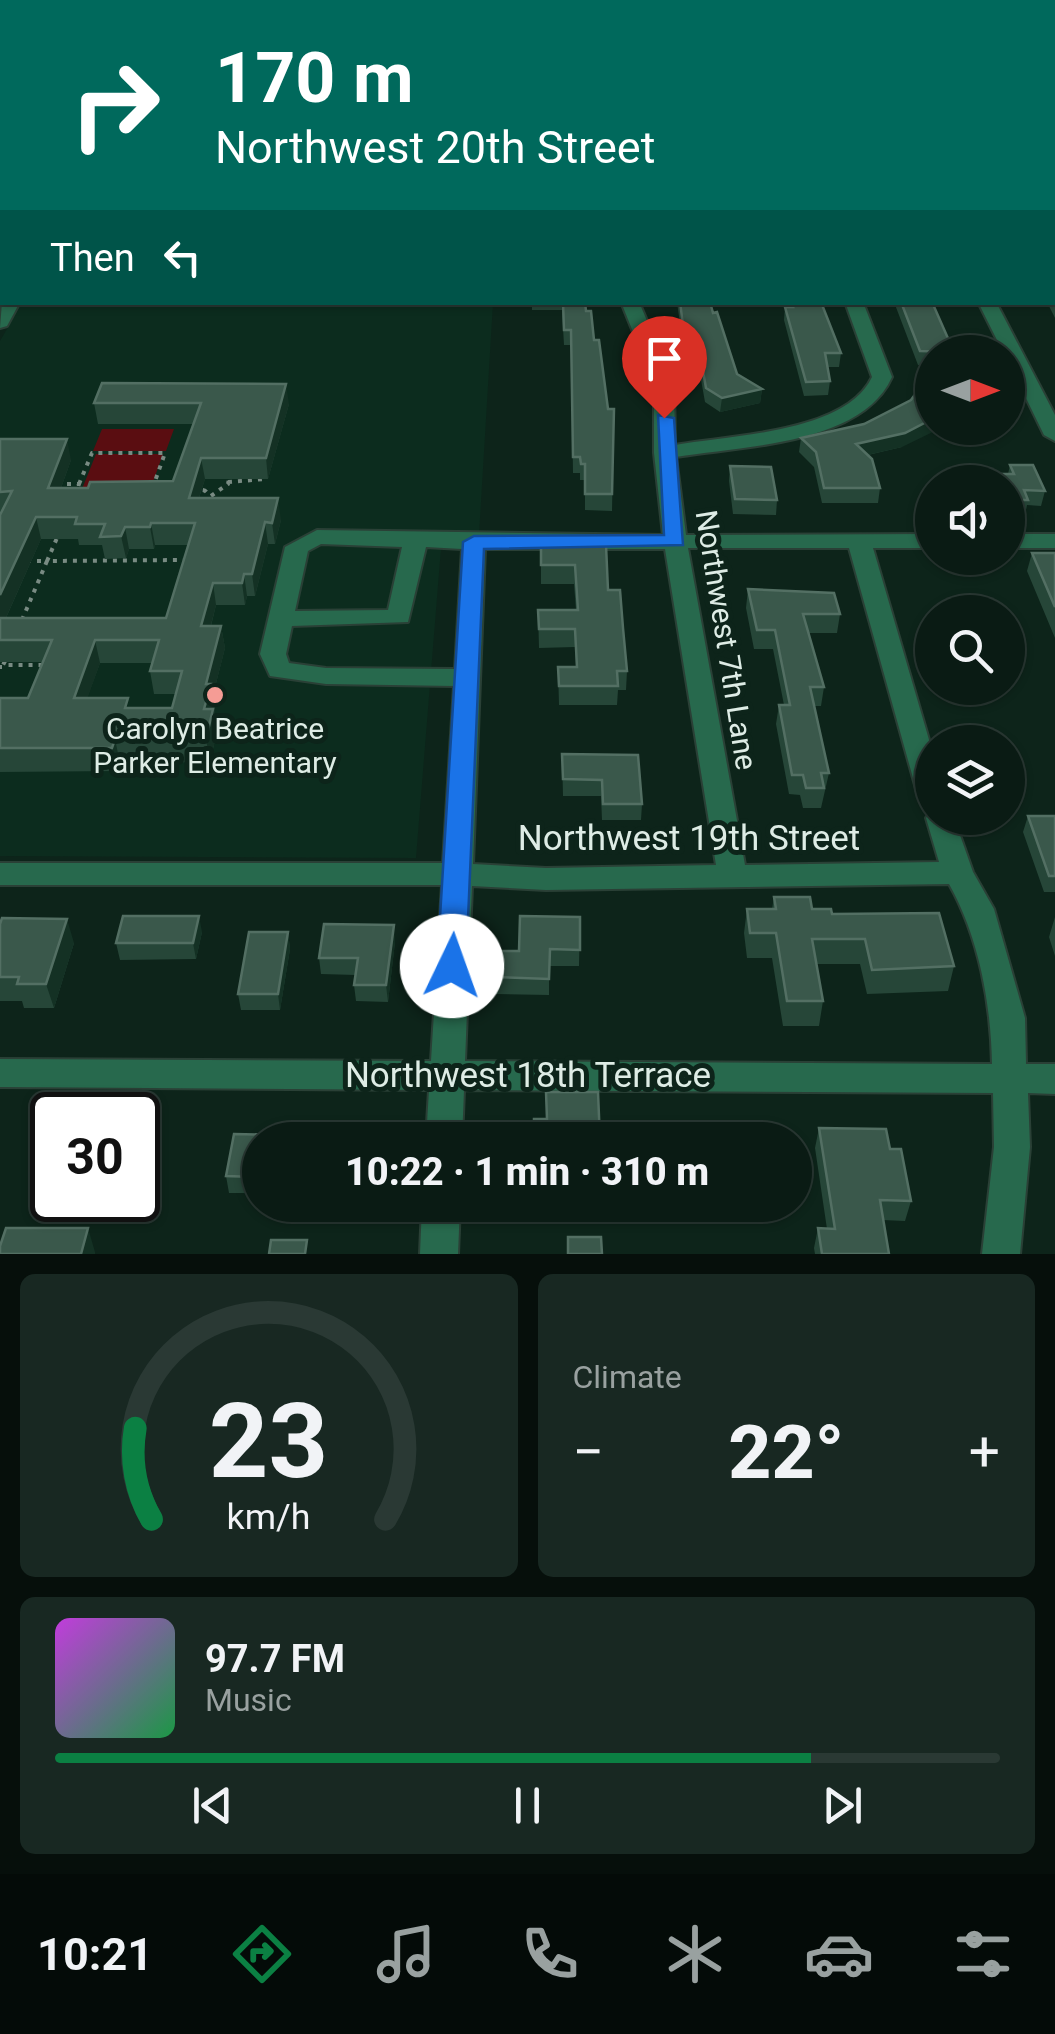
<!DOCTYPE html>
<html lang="en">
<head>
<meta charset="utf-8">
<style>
  :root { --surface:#0a1b14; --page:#182822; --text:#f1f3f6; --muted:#99a1a0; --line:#2a3934; --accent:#0b8043 }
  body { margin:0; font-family:Roboto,sans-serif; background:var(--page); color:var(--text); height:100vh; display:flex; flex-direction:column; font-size:38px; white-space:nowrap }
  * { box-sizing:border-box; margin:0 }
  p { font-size:32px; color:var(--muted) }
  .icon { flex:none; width:55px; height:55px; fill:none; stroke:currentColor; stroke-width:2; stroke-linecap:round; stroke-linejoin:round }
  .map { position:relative; height:1254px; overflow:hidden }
  .drawer { display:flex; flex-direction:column; gap:20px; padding:20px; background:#060f0b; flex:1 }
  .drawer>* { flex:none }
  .banner { position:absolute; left:0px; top:0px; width:1055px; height:305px; box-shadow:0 2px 8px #0004,0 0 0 2px var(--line); background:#00695c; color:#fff; overflow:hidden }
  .needle { width:65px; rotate:90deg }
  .tools { position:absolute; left:915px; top:335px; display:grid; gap:20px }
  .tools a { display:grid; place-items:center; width:110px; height:110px; border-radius:50%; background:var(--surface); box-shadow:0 2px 8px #0004,0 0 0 2px var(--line); font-size:50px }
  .speed { position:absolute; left:30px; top:1092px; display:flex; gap:20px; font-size:50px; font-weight:700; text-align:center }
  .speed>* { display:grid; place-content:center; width:130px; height:130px; border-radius:50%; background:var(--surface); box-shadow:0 2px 8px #0004,0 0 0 2px var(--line); line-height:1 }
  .speed .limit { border:5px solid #111; border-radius:15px; background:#fff; color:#111 }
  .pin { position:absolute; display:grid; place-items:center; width:85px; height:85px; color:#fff; margin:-102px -42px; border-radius:50% 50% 50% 0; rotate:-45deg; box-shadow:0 0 10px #0007 }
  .pin .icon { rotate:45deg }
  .me { position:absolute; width:110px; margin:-55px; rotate:3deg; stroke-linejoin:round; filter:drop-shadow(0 0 8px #0008) }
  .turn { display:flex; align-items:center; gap:35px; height:210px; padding:0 50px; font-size:45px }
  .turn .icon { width:130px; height:130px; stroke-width:2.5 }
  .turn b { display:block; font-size:70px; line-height:85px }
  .then { display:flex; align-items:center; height:95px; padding:0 50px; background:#0003; gap:20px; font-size:38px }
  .big { font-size:75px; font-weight:800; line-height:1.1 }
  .drawer .tile { flex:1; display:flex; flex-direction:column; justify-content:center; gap:15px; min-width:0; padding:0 35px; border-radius:15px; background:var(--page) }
  .drawer .dial { align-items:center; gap:0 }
  .dial svg { height:260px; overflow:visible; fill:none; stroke:var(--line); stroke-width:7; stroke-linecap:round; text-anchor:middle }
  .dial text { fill:var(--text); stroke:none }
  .song { display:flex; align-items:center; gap:30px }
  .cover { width:120px; height:120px; border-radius:15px; background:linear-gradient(135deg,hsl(290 70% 55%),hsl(140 70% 35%)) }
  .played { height:10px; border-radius:5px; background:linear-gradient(90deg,var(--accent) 80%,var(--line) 80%) }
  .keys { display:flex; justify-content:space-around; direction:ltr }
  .heat { display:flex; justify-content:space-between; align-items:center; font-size:55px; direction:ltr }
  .drawer .tiles { flex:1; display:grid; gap:20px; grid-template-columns:1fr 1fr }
  .tile:last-child { grid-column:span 2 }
  .trip { position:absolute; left:242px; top:1122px; width:570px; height:100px; border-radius:50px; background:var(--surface); box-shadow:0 2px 8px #0004,0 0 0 2px var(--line); font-weight:800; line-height:100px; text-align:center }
  .menu { display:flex; height:160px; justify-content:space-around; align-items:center; background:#040b08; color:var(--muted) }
  .menu .icon { width:70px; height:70px }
  .menu .on { color:var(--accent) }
  .menu b { font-size:45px; color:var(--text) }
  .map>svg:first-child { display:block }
  .built { fill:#0c2c1e }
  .green { fill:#5a0d11 }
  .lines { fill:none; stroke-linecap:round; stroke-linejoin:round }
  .minor-casing { stroke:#2a4036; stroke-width:4 }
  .path { stroke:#798b83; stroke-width:4; stroke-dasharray:4 6; stroke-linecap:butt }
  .minor { fill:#27694d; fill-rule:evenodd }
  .wall { fill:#264638; fill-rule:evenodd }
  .shaded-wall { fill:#143124 }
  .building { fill:#3a584b; stroke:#536f63; stroke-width:2.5; fill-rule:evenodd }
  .route { fill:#1a73e8; stroke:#114b97; stroke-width:2.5 }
  .poi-dot { fill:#f59c95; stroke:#0d241a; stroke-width:4 }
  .labels { text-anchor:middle; stroke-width:10; stroke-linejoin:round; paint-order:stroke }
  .street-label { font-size:30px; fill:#deece5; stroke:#0d241a }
  .poi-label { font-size:30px; fill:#deece5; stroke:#0d241a }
  .near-street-label { font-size:35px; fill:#deece5; stroke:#0d241a }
</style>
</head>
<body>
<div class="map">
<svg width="1055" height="1254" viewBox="0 0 1055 1254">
  <rect width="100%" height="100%" fill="#0d241a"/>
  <path class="built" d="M22,303H493L479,535L442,536L416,858L0,856V341Z"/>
  <path class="green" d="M102,429H174L166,451H93Z
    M96,454H163L149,493L80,494Z"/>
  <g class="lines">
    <g class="minor-casing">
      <path id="minor" d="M497,0H509V2H497Z
        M584,0H600L601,2H586Z
        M823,0H835L836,2H824Z
        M1052,90H1055V98H1052Z
        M0,91H2V99H0Z
        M0,253H2V263H0Z
        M1052,254H1055V264H1052Z
        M2,302H20L7,326L0,328Z
        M621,302H639L674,384L675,445C730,435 846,433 872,377L845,302H863L892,377C862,445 741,446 676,457L686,535L932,534V548H873L932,750V806L922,803L918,796L849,548H688L745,865L939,862L926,818L932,810V818H954L973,872L994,909L1025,1018L1026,1064H1055V1094L1028,1093L1030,1147L1020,1254H982L994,1147L993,1093L464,1090L462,1140H426L429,1090L0,1087V1059L431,1061L442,885H0V863H443L454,686L326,684L270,676L260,654L285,547L317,530L663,535L654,453V384ZM321,544L402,547L388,610L295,611L308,551ZM426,547L462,549L455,669L326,668L289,663L286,654L292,626L408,622ZM485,549H665L716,865L546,868L473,864ZM949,884C979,937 991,1004 992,1064L465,1061L472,886L546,890Z
        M978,302H996L1055,415V441L1044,435L1008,361V352H1003Z
        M1008,534H1055V548H1008Z
        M422,1205H460L458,1254H420Z"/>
    </g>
    <path class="path" d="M228,482L265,479
      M57,484H79L76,492
      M79,484L92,453H165L154,484
      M196 496a6 6 0 1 1 12 0a6 6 0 1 1-12 0Z
      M211,496L228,484L230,474
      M27,561H47L57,538
      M22,620L47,561L184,560
      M5,661L3,665H44
      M0,665V673"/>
    <use href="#minor" class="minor"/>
  </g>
  <path class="wall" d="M1052,268H1055V318L1047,302H1052Z
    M532,302H585L608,409H614L612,511L585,510V480H580V473H573L571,345H564L562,310H532Z
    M677,302H710L737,374L762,389L760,403L720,412L705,402L695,346H683Z
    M786,302H821L841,353L839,367H828L830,381L828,395L804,396L784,320L785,307H787Z
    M894,302H932L954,352H932V365H918Z
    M94,403L289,404L268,479H205L199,498L281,520L275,544H268L255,596H247L245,605H216L211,626H221L225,648L213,695L217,732L210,762L120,763L118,771L0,772V698H28L42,662H0V439L71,460L61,488H88L173,481L193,424H98ZM41,539H78L79,545H102L105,559L126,558L129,549H154L155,545H188L166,618H6ZM100,663H152L150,671L154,694H176L172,708H130L87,698Z
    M801,438L902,447L868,455L880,488L878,503H822L814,467L799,452Z
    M1010,465L1045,491L1041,506L1027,505L1025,515H1008V482H980L981,474H1008Z
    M730,466L777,500L776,515L733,514L729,481Z
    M541,545H606L608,590L627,671L626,690H618L617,705H559L558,667H576L575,647L539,648L538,610H576L574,584H541Z
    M1032,553H1055V638L1027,571Z
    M748,589L840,614L837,633H809L824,687L821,706H814L829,773L821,808H803L800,795L789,794L776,724L779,705H784L773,649H754L746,608Z
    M562,754L642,804L641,820H602L601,796H563Z
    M1028,816H1055V892H1044L1023,832Z
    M774,897L832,914L954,966L948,991L867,994L860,964H817L823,1001L819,1026H783L772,958H747L744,933L747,909H772Z
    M580,917L579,966H549V995L494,994V977L519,951Z
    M1055,917V956L1049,937Z
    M0,924L74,943L54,1008H24L22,1001H0Z
    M202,932L196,959L120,960L116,943Z
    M288,932L290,949L280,1010H241L238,994Z
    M395,942L388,1002L356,1001L354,985L356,975L321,974L319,958Z
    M50,1098H94L99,1115H52V1194H39L30,1169Z
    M819,1128L890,1149L911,1201L905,1221L883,1220L889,1254H815L814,1248L818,1228L827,1229L815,1148Z
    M260,1140V1193H229L226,1176Z"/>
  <path class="shaded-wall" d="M286,384L289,404L268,479L266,458Z
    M762,389L760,403L720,412L722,398Z
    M932,419V428H941L902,447L854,458L856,444Z
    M67,439L71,460L53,510L48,488Z
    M201,458L205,479L192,519L189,498Z
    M278,498L281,520L275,544L272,523Z
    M36,517L41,539L0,631V595Z
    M265,522L268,544L255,596L252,574Z
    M151,523L155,545L154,549L150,527Z
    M125,527L129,549L126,558L121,536Z
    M244,574L247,596L245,605L242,583Z
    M213,583L216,605L205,648L201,626Z
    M221,626L225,648L213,695L217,732L210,762L206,739L204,709L206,684Z
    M95,640L100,663L79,722L74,698Z
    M115,739L120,763L118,771L112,748Z
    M199,916L202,932L196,959L193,943Z
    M67,919L74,943L54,1008L46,984Z
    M394,925L395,942L388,1002L386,985Z
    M288,932L290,949L280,1010L278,994Z
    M94,1098L99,1115H89Z
    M88,1228L95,1252V1254H81Z"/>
  <path class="building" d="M31,0H64L62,2H29Z
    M122,0H145L143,2H121Z
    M202,0H233L232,2H201Z
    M287,0H313L312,2H286Z
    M457,0H478V2H457Z
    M530,0H557V2H530Z
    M2,33V80L0,79V36Z
    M2,161V216L0,220V165Z
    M1052,168H1055V183H1052Z
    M1052,268H1055V299L1052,294Z
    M563,302H585L586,311H591L594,340H599L608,409H614L612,494H585V464H581L580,457H573L571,330H564Z
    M680,302H710L713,313L717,312L737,374L762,389L722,398L706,388L696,332L684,333Z
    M791,302H821L841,353H825L830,381L806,382L785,307H793Z
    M901,302H932L954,352L920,351Z
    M932,371V419L905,433L856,444L872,459L880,488H824L816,452L801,438L864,424L911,400Z
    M102,383L286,384L266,458H201L189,498H278L272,523L265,522L252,574H244L242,583H213L201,626H221L206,684H211L204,709H213L206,739H115L112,748H0V698H28L52,640H0V618H166L195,523H151L150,527H125L121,536L100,537L105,524H75L77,517H36L0,595V515L12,491L0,492V439H67L48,488H88L90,482L173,481L201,403H94ZM95,640H159L150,671H182L172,708H125L128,698H74Z
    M1010,465H1033L1045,491L1024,490L1028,500H1008V482H985L981,474H1014Z
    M730,466L771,467L777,500L735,499Z
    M541,545H606L608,590H620L623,628L627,671H617L618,686H559L558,667H577L575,629H539L538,610H578L575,565H541Z
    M1032,553H1055V607Z
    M748,589L834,593L840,614H803L824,687H810L829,773H821L824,788H806L803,775H792L779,705H790L775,630H757Z
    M562,754L638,755L642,804H603L602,780L563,779Z
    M1028,816H1055V876H1049Z
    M774,897H810L812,909H831L832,914L939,913L954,966L872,970L865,939H812L823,1001H787L776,933H750L747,909H776Z
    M123,916H199L193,943H116Z
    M520,916L580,917V950L550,949L549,979L494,977L496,951H519Z
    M2,918L67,919L46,984H17L19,977H0V924Z
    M324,924L394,925L386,985H354L358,958H319Z
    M249,932H288L278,994H238Z
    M546,1092H598L600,1140H534V1119H547Z
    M50,1098H94L89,1115H52V1169H30Z
    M819,1128L886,1129L890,1149H901L911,1201L880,1200L889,1254H822L818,1228L835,1229Z
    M234,1134L342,1136L341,1140H260V1177L226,1176Z
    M6,1228H88L81,1254H0V1246Z
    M568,1237H601L602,1254H568Z
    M271,1240H307L305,1254H269Z"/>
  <path class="route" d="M658,415L674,418L683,545L484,549L466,966L462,974H441L437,966L463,542L474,536L664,535Z"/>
  <circle class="poi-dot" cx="215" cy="695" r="10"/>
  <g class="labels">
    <g class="street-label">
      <text transform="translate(726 640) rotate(81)" y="10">Northwest 7th Lane</text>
    </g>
    <g class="poi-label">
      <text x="215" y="739">Carolyn Beatrice<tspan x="215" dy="34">Parker Elementary</tspan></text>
    </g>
    <g class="near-street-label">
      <text x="689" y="850">Northwest 19th Street</text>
      <text x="528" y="1087">Northwest 18th Terrace</text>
    </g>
  </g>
</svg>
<div class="tools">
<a><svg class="needle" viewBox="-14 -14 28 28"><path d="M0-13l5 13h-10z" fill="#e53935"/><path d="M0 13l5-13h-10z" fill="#99a1a0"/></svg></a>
<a><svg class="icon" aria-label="sound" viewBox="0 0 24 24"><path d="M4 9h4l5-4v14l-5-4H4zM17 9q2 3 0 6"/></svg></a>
<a><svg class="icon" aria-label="search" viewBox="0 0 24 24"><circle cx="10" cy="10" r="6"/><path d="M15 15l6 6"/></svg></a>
<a><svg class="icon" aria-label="layers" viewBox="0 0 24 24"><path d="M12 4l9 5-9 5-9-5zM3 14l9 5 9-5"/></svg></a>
</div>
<div class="speed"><div class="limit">30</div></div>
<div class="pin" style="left:664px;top:418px;background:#d93025"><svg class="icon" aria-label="arrive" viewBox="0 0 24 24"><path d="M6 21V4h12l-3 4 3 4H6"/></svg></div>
<svg class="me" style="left:452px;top:966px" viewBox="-20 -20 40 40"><circle r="19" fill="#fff"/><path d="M0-13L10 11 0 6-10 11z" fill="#1a73e8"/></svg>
<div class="trip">10:22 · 1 min · 310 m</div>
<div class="banner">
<div class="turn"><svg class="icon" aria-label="right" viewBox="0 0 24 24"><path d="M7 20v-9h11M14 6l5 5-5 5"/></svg><div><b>170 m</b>Northwest 20th Street</div></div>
<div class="then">Then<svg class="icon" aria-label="left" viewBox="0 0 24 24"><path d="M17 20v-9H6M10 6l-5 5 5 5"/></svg></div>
</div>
</div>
<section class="drawer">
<div class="tiles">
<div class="tile dial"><svg viewBox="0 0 100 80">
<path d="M14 69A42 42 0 1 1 86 69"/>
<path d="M14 69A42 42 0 0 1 9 41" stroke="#0b8043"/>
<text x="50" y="56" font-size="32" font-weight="700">23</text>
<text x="50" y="72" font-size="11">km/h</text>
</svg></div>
<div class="tile"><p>Climate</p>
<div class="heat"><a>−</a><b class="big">22°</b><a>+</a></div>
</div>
<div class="tile">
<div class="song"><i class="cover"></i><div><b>97.7 FM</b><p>Music</p></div></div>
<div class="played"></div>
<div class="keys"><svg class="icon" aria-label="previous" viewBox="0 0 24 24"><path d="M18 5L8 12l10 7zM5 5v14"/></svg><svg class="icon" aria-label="pause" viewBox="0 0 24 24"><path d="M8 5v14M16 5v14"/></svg><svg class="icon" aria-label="next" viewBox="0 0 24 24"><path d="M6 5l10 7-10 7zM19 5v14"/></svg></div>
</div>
</div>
</section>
<nav class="menu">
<b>10:21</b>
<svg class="icon on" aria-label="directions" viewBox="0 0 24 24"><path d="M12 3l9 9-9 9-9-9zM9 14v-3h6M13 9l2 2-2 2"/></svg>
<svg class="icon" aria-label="music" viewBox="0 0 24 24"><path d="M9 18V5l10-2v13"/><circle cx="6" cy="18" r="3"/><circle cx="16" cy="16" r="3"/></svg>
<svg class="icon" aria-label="phone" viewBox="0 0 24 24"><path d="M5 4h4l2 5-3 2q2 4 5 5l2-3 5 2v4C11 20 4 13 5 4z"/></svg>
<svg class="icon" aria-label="climate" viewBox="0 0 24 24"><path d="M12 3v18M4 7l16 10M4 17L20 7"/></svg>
<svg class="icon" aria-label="car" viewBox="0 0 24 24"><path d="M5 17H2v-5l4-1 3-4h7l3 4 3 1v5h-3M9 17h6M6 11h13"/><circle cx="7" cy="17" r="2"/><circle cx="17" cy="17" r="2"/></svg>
<svg class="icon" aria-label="filters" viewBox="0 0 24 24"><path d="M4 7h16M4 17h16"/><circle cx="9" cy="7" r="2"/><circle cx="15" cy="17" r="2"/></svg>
</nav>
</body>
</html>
